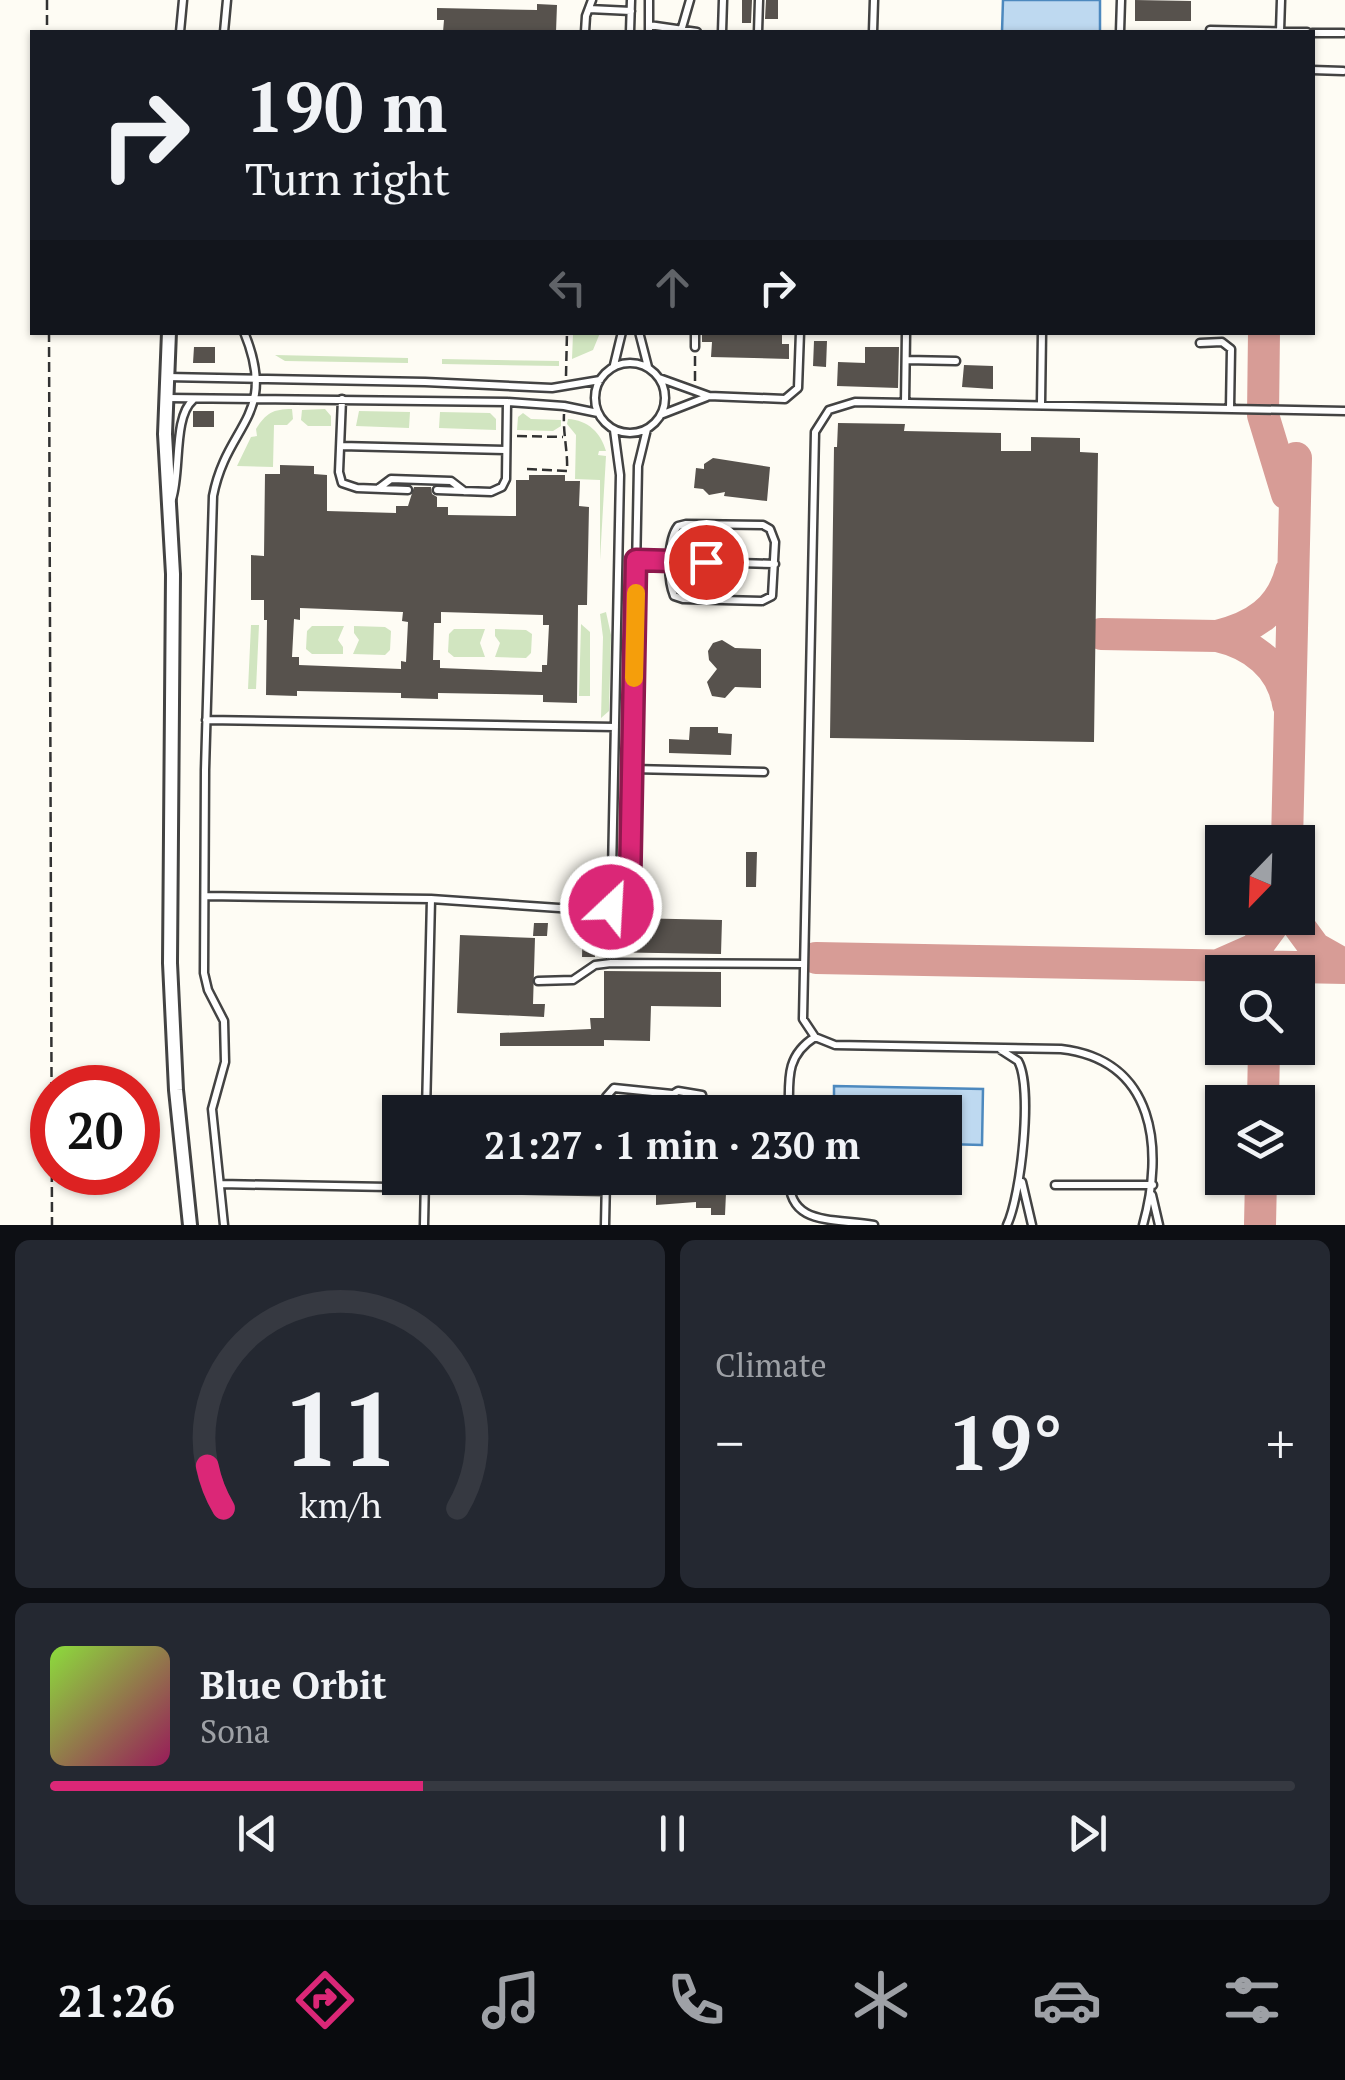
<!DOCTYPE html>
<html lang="en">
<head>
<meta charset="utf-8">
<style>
  :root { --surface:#171b24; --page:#242831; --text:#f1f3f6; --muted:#9ea1a6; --line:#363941; --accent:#db2777 }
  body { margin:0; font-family:"PT Serif",serif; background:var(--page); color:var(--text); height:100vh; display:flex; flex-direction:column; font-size:38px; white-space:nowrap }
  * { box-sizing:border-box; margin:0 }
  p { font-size:32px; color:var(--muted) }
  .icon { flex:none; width:55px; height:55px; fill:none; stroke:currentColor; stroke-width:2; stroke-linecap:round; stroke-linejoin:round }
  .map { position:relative; height:1225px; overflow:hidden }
  .details { display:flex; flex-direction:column; gap:15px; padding:15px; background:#0d0f14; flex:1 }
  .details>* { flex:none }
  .guide { position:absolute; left:30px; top:30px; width:1285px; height:305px; border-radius:0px; box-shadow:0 2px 8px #0004; background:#171b24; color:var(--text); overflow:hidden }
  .needle { width:65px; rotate:203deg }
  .fabs { position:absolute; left:1205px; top:825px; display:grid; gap:20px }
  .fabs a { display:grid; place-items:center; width:110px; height:110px; border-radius:0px; background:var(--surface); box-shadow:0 2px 8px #0004; font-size:50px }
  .speed { position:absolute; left:30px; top:1065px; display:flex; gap:20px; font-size:50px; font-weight:700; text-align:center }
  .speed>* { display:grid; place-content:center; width:130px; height:130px; border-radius:50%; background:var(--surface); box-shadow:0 2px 8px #0004; line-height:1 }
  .speed .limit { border:15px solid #d22; background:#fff; color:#111 }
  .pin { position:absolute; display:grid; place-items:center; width:85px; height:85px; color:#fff; margin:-42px; border:5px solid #fff; border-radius:50%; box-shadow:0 2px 10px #0007 }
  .me { position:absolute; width:110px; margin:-55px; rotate:25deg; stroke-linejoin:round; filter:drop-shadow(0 0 8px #0008) }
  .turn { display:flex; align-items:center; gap:35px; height:210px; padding:0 50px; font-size:45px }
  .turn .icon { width:130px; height:130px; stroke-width:2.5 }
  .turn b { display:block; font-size:70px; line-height:85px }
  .lanes { display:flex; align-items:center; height:95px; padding:0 50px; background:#0003; justify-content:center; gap:50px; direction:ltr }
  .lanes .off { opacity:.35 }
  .big { font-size:75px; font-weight:800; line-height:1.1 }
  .details .card { flex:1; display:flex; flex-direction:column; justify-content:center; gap:15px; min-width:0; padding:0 35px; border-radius:15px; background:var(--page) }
  .details .dial { align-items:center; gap:0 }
  .dial svg { height:260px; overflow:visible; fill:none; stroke:var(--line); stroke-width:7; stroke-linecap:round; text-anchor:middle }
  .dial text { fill:var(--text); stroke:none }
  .song { display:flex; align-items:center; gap:30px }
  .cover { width:120px; height:120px; border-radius:15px; background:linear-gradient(135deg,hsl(90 70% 55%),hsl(330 70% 35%)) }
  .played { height:10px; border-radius:5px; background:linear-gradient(90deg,var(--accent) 30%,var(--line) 30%) }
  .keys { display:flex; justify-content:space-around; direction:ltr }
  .heat { display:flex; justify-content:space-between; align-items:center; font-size:55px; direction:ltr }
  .details .tiles { flex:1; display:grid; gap:15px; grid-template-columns:1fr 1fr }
  .card:last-child { grid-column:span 2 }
  .trip { position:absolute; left:382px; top:1095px; width:580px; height:100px; border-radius:0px; background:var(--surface); box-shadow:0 2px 8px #0004; font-weight:800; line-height:100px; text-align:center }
  .tab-bar { display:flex; height:160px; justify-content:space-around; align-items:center; background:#090b0e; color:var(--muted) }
  .tab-bar .icon { width:70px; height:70px }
  .tab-bar .on { color:var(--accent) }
  .tab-bar b { font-size:45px; color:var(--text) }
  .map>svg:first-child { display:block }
  .green { fill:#d1e5c0 }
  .water { fill:#bed9f0; stroke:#4d89be; stroke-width:2.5 }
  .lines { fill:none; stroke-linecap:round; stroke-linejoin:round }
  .taxiway { stroke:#d79c96; stroke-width:32 }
  .building { fill:#57524d; fill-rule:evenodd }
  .lane-casing { stroke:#434343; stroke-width:11 }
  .street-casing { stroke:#434343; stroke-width:18 }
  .path { stroke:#323232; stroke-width:2.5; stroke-dasharray:10 5; stroke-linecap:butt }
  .lane { stroke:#fff; stroke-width:6 }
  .street { stroke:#fff; stroke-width:12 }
  .route-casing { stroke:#8e194d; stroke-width:25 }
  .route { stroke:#db2777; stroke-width:18 }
  .slow { stroke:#f59e0b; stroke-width:18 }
</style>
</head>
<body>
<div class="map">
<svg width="1345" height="1225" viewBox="0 0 1345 1225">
  <rect width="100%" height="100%" fill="#fefcf4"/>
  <path class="green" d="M600,333L593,350L572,359L573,334Z
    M275,355L408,358V363L285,361Z
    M442,359L559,361V366L442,364Z
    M292,409L293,419L287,425H274L273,467L237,466L251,437L257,436L256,429C266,413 273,409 292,409Z
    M325,409L331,416V426H308L301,420L302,410Z
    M359,411L410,412L409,428L356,426Z
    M440,412L490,413L496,419V430L439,428Z
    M523,413L531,419L561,420V426L553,431L517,430L518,417Z
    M568,419C588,420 601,433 606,451H599L598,455L606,456L600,560V480L575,479L576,435L567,424Z
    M606,612L611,635L609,711L601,718L603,637L600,614Z
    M581,624L590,632V696H579Z
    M251,625H259L256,689H248Z
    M312,626H344L338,640L343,647V654H312L306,649L307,631Z
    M354,626L385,627L391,631L390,650L385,655L353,654L359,640L354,633Z
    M454,629H485L480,643L485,657H454L448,652L449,634Z
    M495,629L526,630L532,634L531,653L526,658L495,657L500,643L495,636Z"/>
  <path class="water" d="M1003,0H1100V32H1002Z
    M834,1086L983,1089L982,1145L945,1144V1112H834Z"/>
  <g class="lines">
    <path class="taxiway" d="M1264,332L1263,415L1287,494
      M1101,634L1217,636C1252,644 1282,666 1288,704
      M1217,636C1254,627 1281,610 1291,571
      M1287,842L1296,458
      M1293,918L1315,948L1345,965
      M816,958L1345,968
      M1221,964L1255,949L1278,918
      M1263,1102L1264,1048
      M1260,1225L1261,1178"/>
  </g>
  <path class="building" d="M742,0H752L751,23H742Z
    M766,0H778V19H765Z
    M1135,0L1191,1V21H1135Z
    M537,4L557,5L556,32H443L444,20H437V8L537,10Z
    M702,332H782V344H789V359L711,357L712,342H702Z
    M814,341H827L826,367L813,366Z
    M194,347H215V363H193Z
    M865,347H899L898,388L837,386L838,362L865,363Z
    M964,365L993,366V389L962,387Z
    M193,411H214V427H193Z
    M838,423L905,424L904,431L1001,433V451H1031V437L1080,438V452L1098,453L1094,742L830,738L834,447H837Z
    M713,458L770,467L767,501L724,496L725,492L709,495L703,489L694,488L696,468L704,469V464Z
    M280,465L314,466V474L327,475V511L396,513V506H408L414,487H431L432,494L437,497V507H448V515L516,516V480H529V475H565V481H580L579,506L589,507L587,605H578L577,703L543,702V695L438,693V699L401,698V693L297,691V696L266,695L267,620H264V600H251V555L264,556L265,474H280ZM300,608L403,612L402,621L408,622L406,662L401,661V669L299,665V657H292L294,619L300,620ZM441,612L543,615V625H549L547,665H542V672L440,668V660H433L434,623H441Z
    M722,640L735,648L761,649V688L735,687L725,698L712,696L707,682L717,669L709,660L708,651L713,643Z
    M690,727H718V733L732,734L731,755L669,753V739L689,740Z
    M746,852H757L756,887H746Z
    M583,917L722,920L721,954L595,952V957H582Z
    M534,923H548L547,936H533Z
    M460,935L535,938L533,1004H545L544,1017L457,1013Z
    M604,971L721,972V1007L651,1006L650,1041L604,1040V1046H500V1033L591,1029L590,1018H604Z
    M656,1191L726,1193L725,1215H711V1208H696V1202L656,1205Z"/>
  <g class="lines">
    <g class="lane-casing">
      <path id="lane" d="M589,9L631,11
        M649,25L697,32
        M1210,30L1307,32
        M681,31L690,0
        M1280,31L1281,0
        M180,32L183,0
        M224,32L227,0
        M585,32L586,16L592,0
        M630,32L631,0
        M649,32V0
        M722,32L723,0
        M758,32L759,0
        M873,32L874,0
        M1120,32L1121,0
        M1312,33H1343
        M1312,70L1343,71
        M639,332L648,367
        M1200,343L1222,342L1231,349L1230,408
        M695,347V332
        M906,360L956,361
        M595 398a35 35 0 1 1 70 0a35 35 0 1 1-70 0Z
        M614,365L622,332
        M167,377L425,382L552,388L600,380
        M659,378L709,396L785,399L798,388L800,332
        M167,398L507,402L564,406L598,413
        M342,399L339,472L342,483L357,488L408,490
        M905,403L906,333
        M1041,403L1042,332
        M663,414L707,397
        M341,446L505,450
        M379,488L391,479L451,481L464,491
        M437,490L491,492L502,487L506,479L507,402
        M172,499C181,472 173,417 193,400
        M686,524L763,525L770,529L775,542L772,596L762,601L683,599L674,596C667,579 667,540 678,526Z
        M636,560L775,564
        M206,720L615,727
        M632,769L764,772
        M205,896L431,899L588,910C608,910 623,906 630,885L638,466L647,429
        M566,907C588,899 607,899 612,872L620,475L614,430
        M538,981L573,980L595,965L611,963L803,964
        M1001,1050L1018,1061C1033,1087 1021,1196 1007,1225
        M426,1112L431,899
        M606,1112V1097L614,1088L672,1094
        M669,1112L670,1096L678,1091L702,1095L706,1112
        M789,1112C789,1080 785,1056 815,1037
        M789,1178C789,1225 829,1218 874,1225
        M1022,1182L1032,1225
        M220,1184L606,1191
        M1055,1185H1153
        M1152,1195L1159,1225
        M224,1225L212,1109L225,1062L224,1021L208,990L204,973L205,770L213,496C227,423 279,417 244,332
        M424,1225L425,1178
        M605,1225L606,1178
        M1143,1225C1164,1150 1156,1060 1061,1049L835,1045L815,1037L803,1019L815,432L829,410L855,402L1345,411"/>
    </g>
    <g class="street-casing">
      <path id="street" d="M169,332L165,434L173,574L170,963L176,1090L190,1225"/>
    </g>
    <path class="path" d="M47,0V32
      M49,332L52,1225
      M566,376L567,332
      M695,381V354
      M517,436L563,437
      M527,469L567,471C568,451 563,435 564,414"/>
    <use href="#lane" class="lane"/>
    <use href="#street" class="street"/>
  </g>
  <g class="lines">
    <g class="route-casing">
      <path id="route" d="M611,907L623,900L630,885L636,560L706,562"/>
    </g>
    <use href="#route" class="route"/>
    <path class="slow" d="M634,678L636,593"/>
  </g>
</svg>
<div class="fabs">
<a><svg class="needle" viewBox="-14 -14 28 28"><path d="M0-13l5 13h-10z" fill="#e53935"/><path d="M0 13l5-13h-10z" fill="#9ea1a6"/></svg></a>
<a><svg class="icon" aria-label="search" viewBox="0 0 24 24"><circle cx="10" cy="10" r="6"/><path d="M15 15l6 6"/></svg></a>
<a><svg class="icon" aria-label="layers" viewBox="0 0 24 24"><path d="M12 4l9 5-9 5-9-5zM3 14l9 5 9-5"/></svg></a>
</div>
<div class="speed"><div class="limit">20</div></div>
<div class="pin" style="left:706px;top:562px;background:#d93025"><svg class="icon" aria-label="arrive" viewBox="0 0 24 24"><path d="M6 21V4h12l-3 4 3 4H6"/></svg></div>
<svg class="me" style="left:611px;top:907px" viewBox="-20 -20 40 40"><circle r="17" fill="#db2777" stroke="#fff" stroke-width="3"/><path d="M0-11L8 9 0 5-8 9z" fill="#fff"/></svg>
<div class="trip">21:27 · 1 min · 230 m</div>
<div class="guide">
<div class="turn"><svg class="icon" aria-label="right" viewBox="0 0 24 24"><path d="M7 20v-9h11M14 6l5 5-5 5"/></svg><div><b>190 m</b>Turn right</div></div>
<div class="lanes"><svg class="icon off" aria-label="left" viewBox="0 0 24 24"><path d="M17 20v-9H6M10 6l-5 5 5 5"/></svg><svg class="icon off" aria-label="ahead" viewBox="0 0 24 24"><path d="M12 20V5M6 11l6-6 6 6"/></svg><svg class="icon" aria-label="right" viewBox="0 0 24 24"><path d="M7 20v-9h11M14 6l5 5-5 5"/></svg></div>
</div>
</div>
<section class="details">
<div class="tiles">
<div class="card dial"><svg viewBox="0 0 100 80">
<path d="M14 69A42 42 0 1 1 86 69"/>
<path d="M14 69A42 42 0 0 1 9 56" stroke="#db2777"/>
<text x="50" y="56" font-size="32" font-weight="700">11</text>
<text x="50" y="72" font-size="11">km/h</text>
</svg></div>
<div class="card"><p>Climate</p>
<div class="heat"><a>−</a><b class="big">19°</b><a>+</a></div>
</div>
<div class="card">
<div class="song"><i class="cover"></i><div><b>Blue Orbit</b><p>Sona</p></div></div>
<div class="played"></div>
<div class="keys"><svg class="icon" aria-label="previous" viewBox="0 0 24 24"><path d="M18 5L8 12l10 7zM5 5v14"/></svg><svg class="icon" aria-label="pause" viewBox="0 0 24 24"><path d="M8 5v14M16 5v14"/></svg><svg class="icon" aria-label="next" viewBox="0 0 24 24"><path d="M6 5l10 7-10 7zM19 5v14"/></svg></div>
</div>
</div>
</section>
<nav class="tab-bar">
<b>21:26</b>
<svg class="icon on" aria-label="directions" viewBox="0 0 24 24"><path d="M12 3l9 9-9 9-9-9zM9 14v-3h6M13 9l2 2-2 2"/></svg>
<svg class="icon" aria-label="music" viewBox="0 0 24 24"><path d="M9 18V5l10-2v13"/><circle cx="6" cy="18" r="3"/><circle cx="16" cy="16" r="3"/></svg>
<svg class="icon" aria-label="phone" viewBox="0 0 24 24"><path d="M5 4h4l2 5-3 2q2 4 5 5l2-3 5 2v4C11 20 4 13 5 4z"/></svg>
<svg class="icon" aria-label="climate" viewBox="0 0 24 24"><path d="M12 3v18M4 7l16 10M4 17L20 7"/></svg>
<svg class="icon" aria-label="car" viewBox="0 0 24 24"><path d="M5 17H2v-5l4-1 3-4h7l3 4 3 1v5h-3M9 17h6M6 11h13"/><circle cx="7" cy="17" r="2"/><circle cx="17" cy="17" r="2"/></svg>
<svg class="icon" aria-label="filters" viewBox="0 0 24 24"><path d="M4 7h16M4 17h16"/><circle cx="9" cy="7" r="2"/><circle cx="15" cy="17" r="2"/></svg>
</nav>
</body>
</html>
